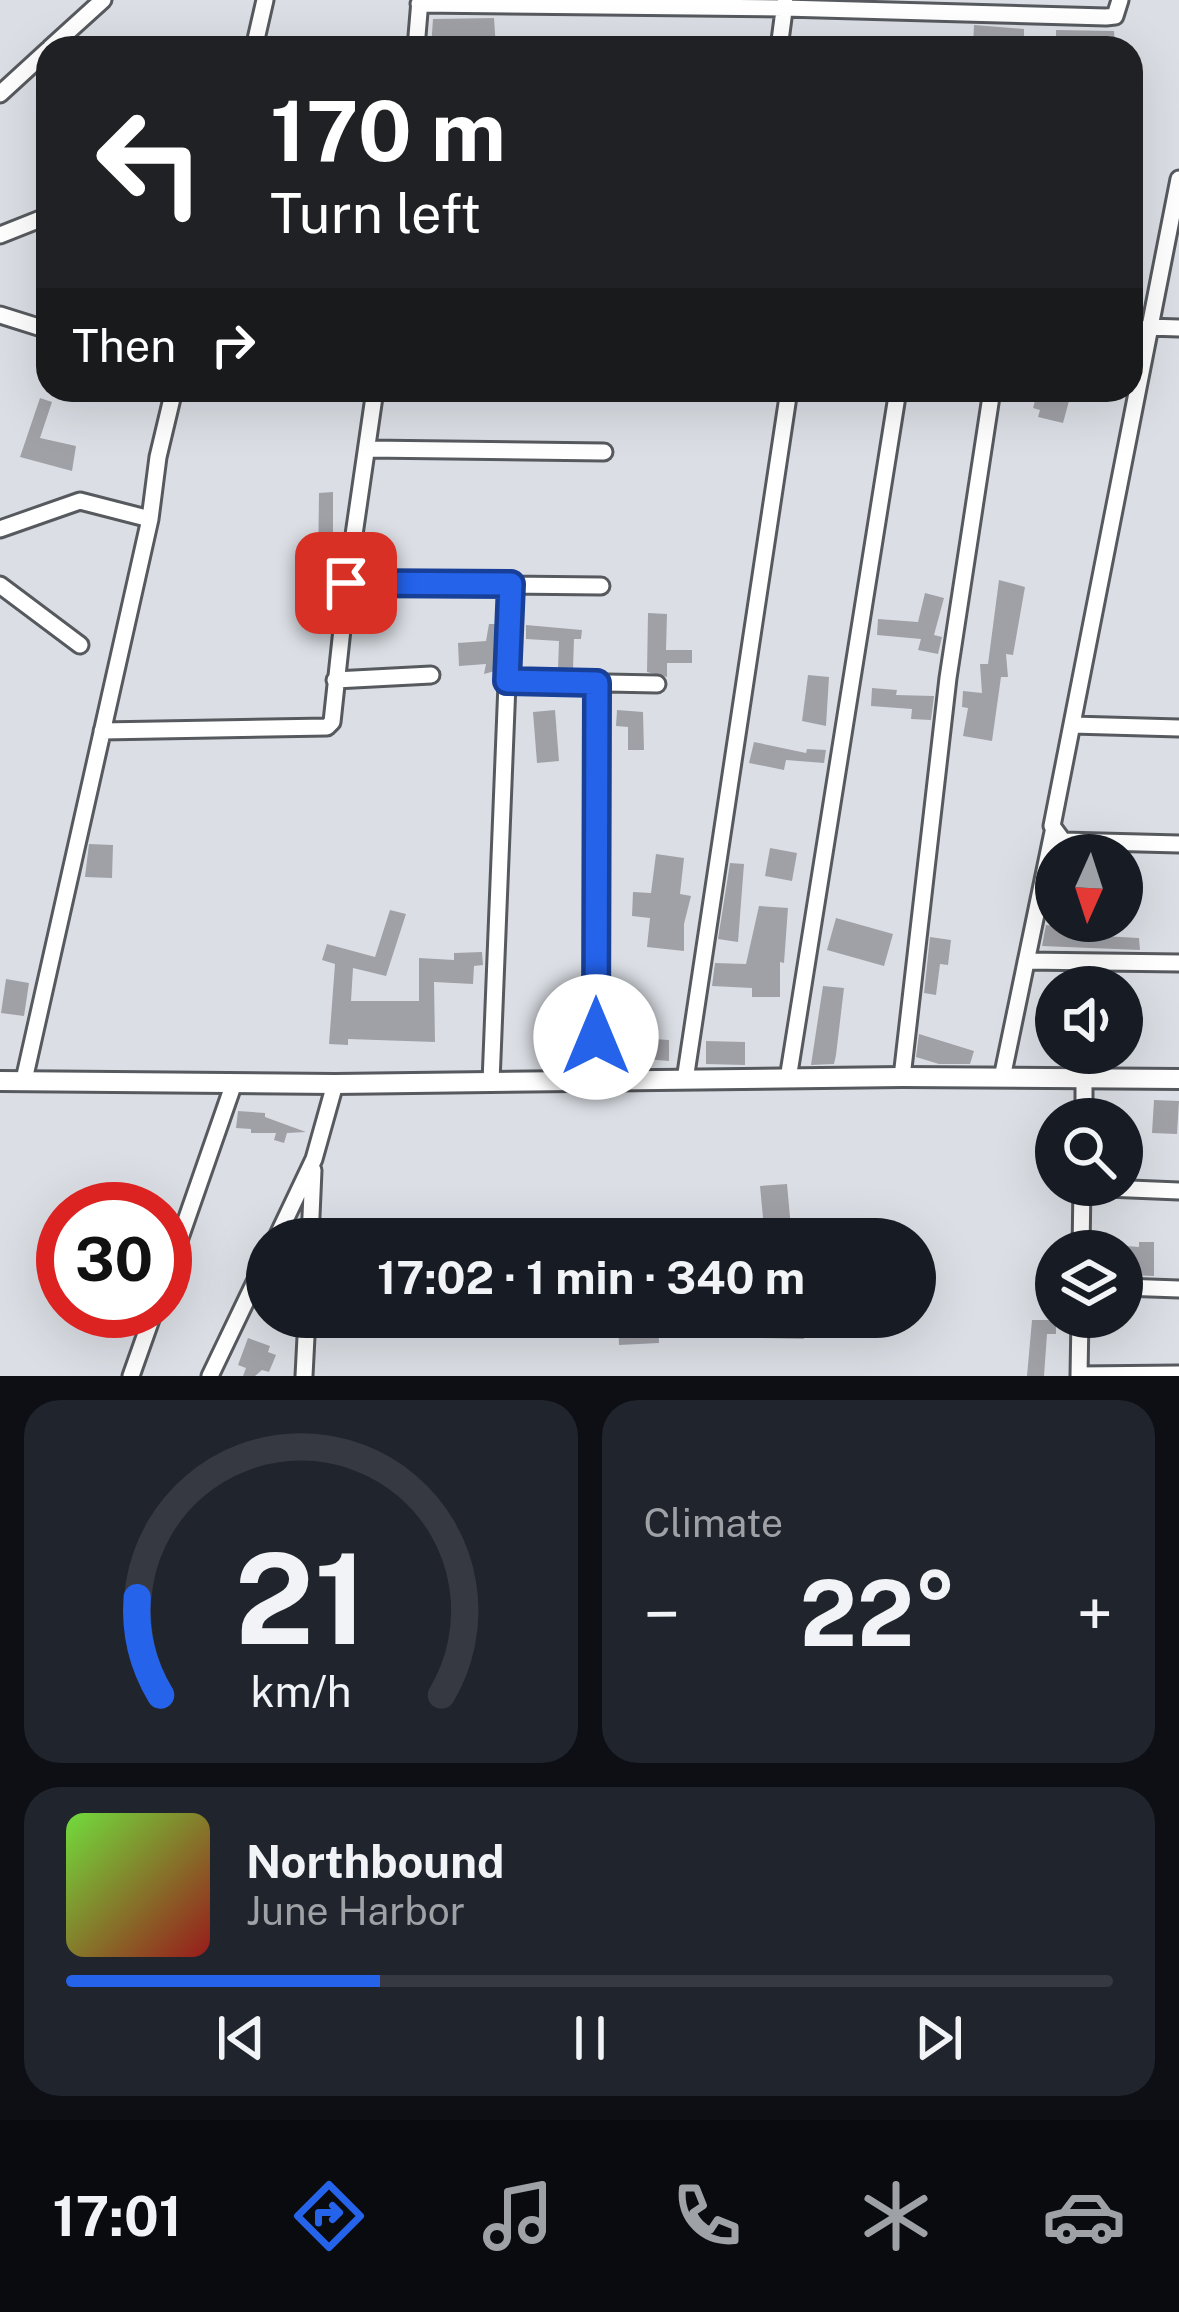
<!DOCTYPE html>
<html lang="en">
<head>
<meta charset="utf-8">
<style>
  :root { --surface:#171b24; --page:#20242c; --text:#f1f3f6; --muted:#9ea1a6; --line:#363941; --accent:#2563eb }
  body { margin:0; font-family:"Public Sans",sans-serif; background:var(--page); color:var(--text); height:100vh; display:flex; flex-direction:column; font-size:45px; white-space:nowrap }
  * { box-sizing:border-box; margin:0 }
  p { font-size:39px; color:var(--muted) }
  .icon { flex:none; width:66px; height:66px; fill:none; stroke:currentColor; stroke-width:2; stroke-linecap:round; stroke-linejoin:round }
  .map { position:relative; height:1376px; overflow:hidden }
  .sheet { display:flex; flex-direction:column; gap:24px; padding:24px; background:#0d0f14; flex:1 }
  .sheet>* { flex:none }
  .hud { position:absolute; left:36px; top:36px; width:1107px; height:366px; border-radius:36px; box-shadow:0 12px 48px #0002; background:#202124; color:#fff; overflow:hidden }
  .needle { width:78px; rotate:183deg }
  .controls { position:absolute; left:1035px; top:834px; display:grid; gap:24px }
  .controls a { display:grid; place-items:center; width:108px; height:108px; border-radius:50%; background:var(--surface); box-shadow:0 12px 48px #0002; font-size:60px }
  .speed { position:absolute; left:36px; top:1182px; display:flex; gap:24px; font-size:60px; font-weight:700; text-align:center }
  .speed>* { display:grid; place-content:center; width:156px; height:156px; border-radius:50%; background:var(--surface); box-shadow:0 12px 48px #0002; line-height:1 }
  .speed .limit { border:18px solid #d22; background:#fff; color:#111 }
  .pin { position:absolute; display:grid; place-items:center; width:102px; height:102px; color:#fff; margin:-51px; border-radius:24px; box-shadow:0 6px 18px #0006 }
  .me { position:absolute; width:132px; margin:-66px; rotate:0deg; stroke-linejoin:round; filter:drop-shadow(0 0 9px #0008) }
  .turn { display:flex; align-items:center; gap:42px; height:252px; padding:0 36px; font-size:54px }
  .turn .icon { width:156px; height:156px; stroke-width:2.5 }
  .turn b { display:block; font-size:84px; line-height:102px }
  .then { display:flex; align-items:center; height:114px; padding:0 36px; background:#0003; gap:24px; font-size:45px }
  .big { font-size:90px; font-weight:700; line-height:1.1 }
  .sheet .widget { flex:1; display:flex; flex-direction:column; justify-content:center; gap:18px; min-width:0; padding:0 42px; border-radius:36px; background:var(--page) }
  .sheet .dial { align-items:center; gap:0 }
  .dial svg { height:312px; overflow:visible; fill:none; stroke:var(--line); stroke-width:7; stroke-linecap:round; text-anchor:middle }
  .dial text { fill:var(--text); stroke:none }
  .song { display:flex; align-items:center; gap:36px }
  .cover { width:144px; height:144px; border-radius:18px; background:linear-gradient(135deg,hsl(100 70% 55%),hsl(0 70% 35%)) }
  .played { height:12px; border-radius:6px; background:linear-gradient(90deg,var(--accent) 30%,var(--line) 30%) }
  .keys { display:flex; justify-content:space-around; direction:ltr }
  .heat { display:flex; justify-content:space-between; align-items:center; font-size:66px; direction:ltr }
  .sheet .tiles { flex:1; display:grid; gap:24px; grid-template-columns:1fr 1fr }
  .widget:last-child { grid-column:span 2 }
  .trip { position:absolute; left:246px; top:1218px; width:690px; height:120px; border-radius:60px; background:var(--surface); box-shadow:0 12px 48px #0002; font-weight:700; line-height:120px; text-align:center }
  .tab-bar { display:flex; height:192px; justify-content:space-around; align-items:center; background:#090b0e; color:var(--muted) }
  .tab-bar .icon { width:84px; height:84px }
  .tab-bar .active { color:var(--accent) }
  .tab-bar b { font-size:54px; color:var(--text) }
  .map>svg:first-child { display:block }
  .building { fill:#a0a1a7 }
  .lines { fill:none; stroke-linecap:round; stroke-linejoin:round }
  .minor-casing { stroke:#565a5e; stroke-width:21 }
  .tertiary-casing { stroke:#565a5e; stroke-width:24 }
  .minor { stroke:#fff; stroke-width:15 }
  .tertiary { stroke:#fff; stroke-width:18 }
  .route-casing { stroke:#184099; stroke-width:30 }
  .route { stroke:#2563eb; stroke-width:21 }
</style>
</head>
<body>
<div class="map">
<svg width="1179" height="1376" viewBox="0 0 1179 1376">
  <rect width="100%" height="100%" fill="#dbdfe5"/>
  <path class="building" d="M494,18L496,48H431L433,19Z
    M974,25L1024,29V48L973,46Z
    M1056,30L1114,31L1115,47L1056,46Z
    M1033,390H1072L1063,423L1038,417L1040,410L1033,408L1035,401L1031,400Z
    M40,398L52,402L40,438L76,446L72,471L20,457Z
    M333,492V570L318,568L319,493Z
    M999,580L1025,587L1013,655L1006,654L1008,677H1001L992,741L963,736L968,708L962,707L963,691L982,693L980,664H988Z
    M925,593L944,598L934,635L942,637L938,654L918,650L921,639L877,635L878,619L918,622Z
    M648,613L667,614L666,650H692V663H667V677L647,672Z
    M489,624H497L495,671L484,674L486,664L459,666L458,643L486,641Z
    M526,625L582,630L581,639H574L573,670H558L559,641L526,639Z
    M808,675L829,677L826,726L802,721Z
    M872,688L897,690L896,695L934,696L931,720L911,719L912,709L871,706Z
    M555,710L559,761L537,763L533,712Z
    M617,710L643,712L644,750H628V727L616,726Z
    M754,742L806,753L807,749L826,750L824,763L786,760L784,770L749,763Z
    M89,844L113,845L112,878L85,877Z
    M770,848L797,853L792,881L765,876Z
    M656,854L684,858L680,894L691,896L684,924V951L647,947L650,918L632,916L633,892L651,893Z
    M730,863L744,864L738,942L718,939Z
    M759,906L788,908L784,963L780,962V997H752V988L712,986L715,963L746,964Z
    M390,910L406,914L386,976L353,968L351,1001H419V958L454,960V953L482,952L483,965L474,966L473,984L434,982L435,1042L348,1039V1045L329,1044L335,964L322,960L327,944L375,957Z
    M836,918L893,934L884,966L827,950Z
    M1046,925L1067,927L1066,934L1139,938L1140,950L1042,946Z
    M930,937L951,940L948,965L940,964L936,995L924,993Z
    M6,979L29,983L24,1016L1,1013Z
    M823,986L844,988L836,1055L834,1064L811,1065Z
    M919,1034L974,1051L970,1064H939L916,1057Z
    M621,1037L669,1040V1061L621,1057Z
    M706,1041L745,1042V1065L706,1064Z
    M1154,1100L1179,1101L1177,1134L1152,1133Z
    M238,1111L265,1113V1117L306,1132L287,1133L284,1143L274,1140L276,1133H251V1129L236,1128Z
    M787,1184L792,1239H765L760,1186Z
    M1139,1242H1154V1276L1126,1275V1246L1139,1247Z
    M618,1317H658L659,1343L619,1345Z
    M762,1317H805L804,1339L762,1338Z
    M1032,1320H1056V1334H1047L1044,1376H1027Z
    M248,1338L270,1346L268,1352L276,1355L269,1372L262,1370L255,1376H243L246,1368L238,1365Z"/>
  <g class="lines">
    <g class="minor-casing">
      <path id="minor" d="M419,4L784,8L1106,17L1115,16L1120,0
        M50,48L103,0
        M254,48L265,0
        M416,48L420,0
        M779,48L785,3
        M0,94L48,50
        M1179,179L1052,826L1063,841L1179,844
        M0,235L48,216
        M0,315L48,330
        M1148,327L1179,328
        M368,449L604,452
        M0,529L80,501L150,519
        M347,583L601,586
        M0,585L80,645
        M335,680L431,675
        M507,681L657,684
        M1072,725L1179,728
        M102,731L327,727L332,722L347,583L375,390
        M1026,961L1179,963
        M902,1077L948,678L992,390
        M1002,1078L1053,832
        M788,1079L898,390
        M24,1080L150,519L158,457L174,390
        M685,1080L789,390
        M595,1081L597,683
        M491,1082L511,584
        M1084,1119V1078
        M1082,1187L1179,1191
        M276,1239L314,1159L335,1084
        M310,1239L313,1170
        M1081,1251L1082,1185
        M165,1281L234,1083
        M1122,1287L1179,1289
        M1079,1375L1179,1374
        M131,1376L154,1311
        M210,1376L267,1257
        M304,1376L307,1317
        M1079,1376L1080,1317"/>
    </g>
    <g class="tertiary-casing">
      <path id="tertiary" d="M0,1081L335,1084L902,1077L1179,1079"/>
    </g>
    <use href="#minor" class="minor"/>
    <use href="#tertiary" class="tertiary"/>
  </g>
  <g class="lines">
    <g class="route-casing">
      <path id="route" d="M346,583L511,584L507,681L597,683L596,1037"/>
    </g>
    <use href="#route" class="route"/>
  </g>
</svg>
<div class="controls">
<a><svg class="needle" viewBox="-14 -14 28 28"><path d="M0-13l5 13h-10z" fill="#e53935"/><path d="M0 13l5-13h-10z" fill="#9ea1a6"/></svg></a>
<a><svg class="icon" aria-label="sound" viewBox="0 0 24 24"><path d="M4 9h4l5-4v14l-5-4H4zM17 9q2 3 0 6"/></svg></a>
<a><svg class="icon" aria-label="search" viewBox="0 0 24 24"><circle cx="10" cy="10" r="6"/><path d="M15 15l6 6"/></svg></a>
<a><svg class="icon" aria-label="layers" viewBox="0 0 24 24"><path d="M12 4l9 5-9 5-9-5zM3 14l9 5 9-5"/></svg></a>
</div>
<div class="speed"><div class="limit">30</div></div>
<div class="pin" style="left:346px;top:583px;background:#d93025"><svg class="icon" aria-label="arrive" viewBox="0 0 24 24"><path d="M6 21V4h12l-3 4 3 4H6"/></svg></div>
<svg class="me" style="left:596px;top:1037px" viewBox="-20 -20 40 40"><circle r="19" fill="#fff"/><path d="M0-13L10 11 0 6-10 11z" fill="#2563eb"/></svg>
<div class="trip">17:02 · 1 min · 340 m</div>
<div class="hud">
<div class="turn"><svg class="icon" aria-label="left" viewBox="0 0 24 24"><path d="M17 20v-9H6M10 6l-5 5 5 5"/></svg><div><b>170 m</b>Turn left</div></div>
<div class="then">Then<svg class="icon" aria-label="right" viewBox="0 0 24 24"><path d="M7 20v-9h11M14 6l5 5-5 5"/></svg></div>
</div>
</div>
<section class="sheet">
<div class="tiles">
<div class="widget dial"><svg viewBox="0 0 100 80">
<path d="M14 69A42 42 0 1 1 86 69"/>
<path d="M14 69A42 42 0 0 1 8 44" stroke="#2563eb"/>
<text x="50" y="56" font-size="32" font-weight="700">21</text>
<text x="50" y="72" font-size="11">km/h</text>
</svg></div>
<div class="widget"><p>Climate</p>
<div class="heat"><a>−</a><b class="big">22°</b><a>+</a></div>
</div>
<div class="widget">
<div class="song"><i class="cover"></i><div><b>Northbound</b><p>June Harbor</p></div></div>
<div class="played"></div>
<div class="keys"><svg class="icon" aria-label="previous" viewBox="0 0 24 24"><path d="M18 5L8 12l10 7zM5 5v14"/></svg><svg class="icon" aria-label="pause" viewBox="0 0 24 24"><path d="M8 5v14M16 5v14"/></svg><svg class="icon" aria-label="next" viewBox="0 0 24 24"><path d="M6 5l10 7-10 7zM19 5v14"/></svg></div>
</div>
</div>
</section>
<nav class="tab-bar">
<b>17:01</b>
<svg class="icon active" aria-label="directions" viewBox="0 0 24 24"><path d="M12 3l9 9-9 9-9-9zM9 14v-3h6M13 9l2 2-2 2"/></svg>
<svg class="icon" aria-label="music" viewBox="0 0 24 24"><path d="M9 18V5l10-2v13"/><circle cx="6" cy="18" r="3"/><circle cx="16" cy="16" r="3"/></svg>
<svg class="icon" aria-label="phone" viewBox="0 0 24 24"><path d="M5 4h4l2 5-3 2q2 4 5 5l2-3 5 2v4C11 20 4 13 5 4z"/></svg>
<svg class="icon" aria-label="climate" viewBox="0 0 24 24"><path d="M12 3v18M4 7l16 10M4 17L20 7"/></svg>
<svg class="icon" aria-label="car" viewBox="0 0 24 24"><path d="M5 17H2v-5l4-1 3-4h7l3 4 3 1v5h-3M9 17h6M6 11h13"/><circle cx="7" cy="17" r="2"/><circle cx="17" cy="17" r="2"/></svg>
</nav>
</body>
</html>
